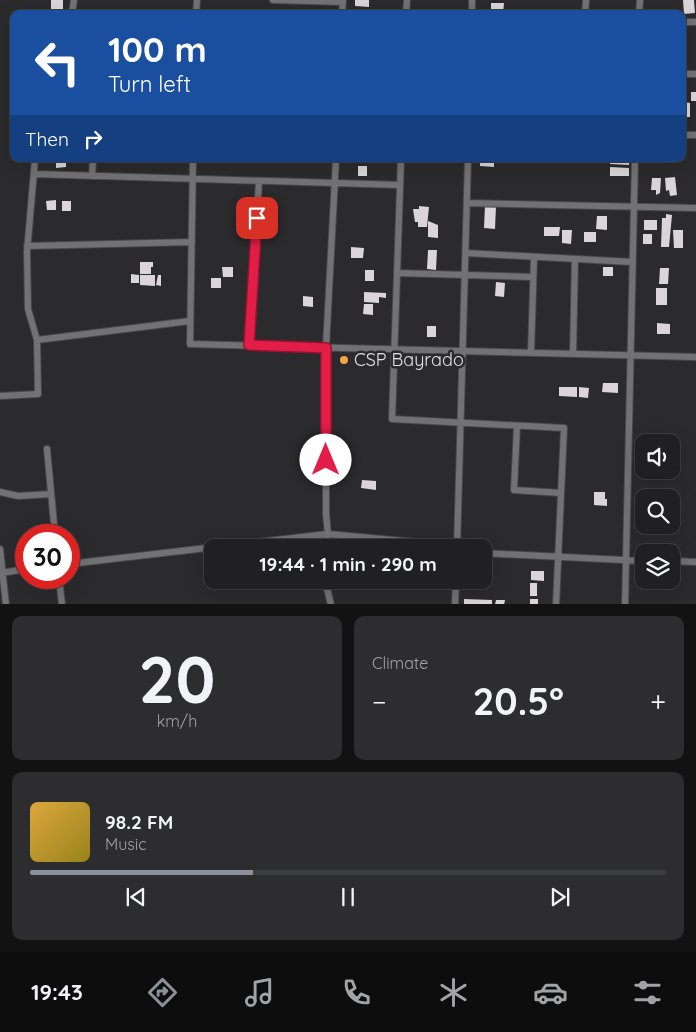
<!DOCTYPE html>
<html lang="en">
<head>
<meta charset="utf-8">
<style>
  :root { --surface:#202022; --page:#2d2d2f; --text:#f1f3f6; --muted:#a2a3a5; --line:#3d3e40; --accent:#8c9099 }
  body { margin:0; font-family:Quicksand,sans-serif; background:var(--page); color:var(--text); height:100vh; display:flex; flex-direction:column; font-size:19px; white-space:nowrap }
  * { box-sizing:border-box; margin:0 }
  p { font-size:16px; color:var(--muted) }
  .icon { flex:none; width:28px; height:28px; fill:none; stroke:currentColor; stroke-width:2; stroke-linecap:round; stroke-linejoin:round }
  .map { position:relative; height:604px; overflow:hidden }
  .sheet { display:flex; flex-direction:column; gap:12px; padding:12px; background:#121213; flex:1 }
  .sheet>* { flex:none }
  .hud { position:absolute; left:10px; top:10px; width:676px; height:152px; border-radius:10px; box-shadow:0 5px 20px #0002,0 0 0 1px var(--line); background:#1a4fa0; color:#fff; overflow:hidden }
  .fabs { position:absolute; left:635px; top:434px; display:grid; gap:10px }
  .fabs a { display:grid; place-items:center; width:45px; height:45px; border-radius:10px; background:var(--surface); box-shadow:0 5px 20px #0002,0 0 0 1px var(--line); font-size:25px }
  .speed { position:absolute; left:15px; top:524px; display:flex; gap:10px; font-size:25px; font-weight:700; text-align:center }
  .speed>* { display:grid; place-content:center; width:65px; height:65px; border-radius:50%; background:var(--surface); box-shadow:0 5px 20px #0002,0 0 0 1px var(--line); line-height:1 }
  .speed .limit { border:8px solid #d22; background:#fff; color:#111 }
  .pin { position:absolute; display:grid; place-items:center; width:42px; height:42px; color:#fff; margin:-21px; border-radius:10px; box-shadow:0 2px 8px #0006 }
  .me { position:absolute; width:55px; margin:-28px; rotate:0deg; stroke-linejoin:round; filter:drop-shadow(0 0 4px #0008) }
  .turn { display:flex; align-items:center; gap:18px; height:105px; padding:0 15px; font-size:22px }
  .turn .icon { width:65px; height:65px; stroke-width:2.5 }
  .turn b { display:block; font-size:35px; line-height:42px }
  .then { display:flex; align-items:center; height:48px; padding:0 15px; background:#0003; gap:10px; font-size:19px }
  .big { font-size:38px; font-weight:700; line-height:1.1 }
  .sheet .card { flex:1; display:flex; flex-direction:column; justify-content:center; gap:8px; min-width:0; padding:0 18px; border-radius:10px; background:var(--page) }
  .sheet .dial { align-items:center; gap:0 }
  .dial b { font-size:65px; line-height:1 }
  .song { display:flex; align-items:center; gap:15px }
  .cover { width:60px; height:60px; border-radius:8px; background:linear-gradient(135deg,hsl(40 70% 55%),hsl(50 70% 35%)) }
  .played { height:5px; border-radius:2px; background:linear-gradient(90deg,var(--accent) 35%,var(--line) 35%) }
  .keys { display:flex; justify-content:space-around; direction:ltr }
  .heat { display:flex; justify-content:space-between; align-items:center; font-size:28px; direction:ltr }
  .sheet .tiles { flex:1; display:grid; gap:12px; grid-template-columns:1fr 1fr }
  .card:last-child { grid-column:span 2 }
  .trip { position:absolute; left:204px; top:539px; width:288px; height:50px; border-radius:10px; background:var(--surface); box-shadow:0 5px 20px #0002,0 0 0 1px var(--line); font-weight:700; line-height:50px; text-align:center }
  .menu { display:flex; height:80px; justify-content:space-around; align-items:center; background:#0d0d0e; color:var(--muted) }
  .menu .icon { width:35px; height:35px }
  .menu .on { color:var(--accent) }
  .menu b { font-size:22px; color:var(--text) }
  .map>svg:first-child { display:block }
  .building { fill:#d9d5d8 }
  .lines { fill:none; stroke-linecap:round; stroke-linejoin:round }
  .street-casing { stroke:#49484b; stroke-width:8 }
  .street { stroke:#727174; stroke-width:6 }
  .route-casing { stroke:#92132f; stroke-width:12 }
  .route { stroke:#e11d48; stroke-width:9 }
  .poi-dot { fill:#f2a541; stroke:#2b2a2d; stroke-width:2 }
  .labels { text-anchor:middle; stroke-width:5; stroke-linejoin:round; paint-order:stroke }
  .poi-label { font-size:18px; fill:#e1e0e3; stroke:#2b2a2d; text-anchor:start }
</style>
</head>
<body>
<div class="map">
<svg width="696" height="605" viewBox="0 0 696 605">
  <rect width="100%" height="100%" fill="#2b2a2d"/>
  <path class="building" d="M51,0H63V14H51Z
    M355,0H369V7L355,6Z
    M683,0H694L695,13L684,14Z
    M491,3H504L503,14L491,13Z
    M691,92H696V101H691Z
    M682,102L690,103V117H682Z
    M480,159H494V167L480,166Z
    M610,159H629V165L610,164Z
    M56,163H66V167L56,168Z
    M358,166H367V176H358Z
    M610,167L629,168V176H610Z
    M675,177L677,195L670,196L669,190L666,191L665,178Z
    M652,178H661L660,193L656,195V190H651Z
    M56,200V210H47L46,201Z
    M62,201H71V211H62Z
    M485,205L496,206L495,229L484,228Z
    M419,206L429,207L427,227H418V222H415L413,209H419Z
    M666,214L672,215L669,247H661L662,218H666Z
    M597,216H607V230L596,229Z
    M644,220H657V230H644Z
    M428,221L438,225V238L428,237Z
    M544,227H560L559,236H544Z
    M562,230H572L571,244L562,243Z
    M673,230H683V248H674Z
    M584,232H596V242H584Z
    M643,234H652V244H643Z
    M351,247L364,248L363,258H351Z
    M428,250H437L436,270L427,269Z
    M140,262H153V267H151V274H140Z
    M222,267H233V277H223Z
    M603,267H613V276H603Z
    M660,268H669L668,284H659Z
    M365,270H374V281H365Z
    M131,274L139,275V283H131Z
    M140,275H155V286L140,285Z
    M158,275H161V286L156,285Z
    M211,278H221V288H211Z
    M496,282L505,283L504,297L495,296Z
    M656,288H667V305H656Z
    M364,292L386,293V298L379,297V303L364,302Z
    M303,296L313,297V307L303,306Z
    M364,304H373V315L363,314Z
    M657,323L670,324V334H657Z
    M427,326H436V337H427Z
    M603,383H618V393L602,392Z
    M559,387H577V397L559,396Z
    M579,387L589,388L588,398L579,397Z
    M362,480L376,481V490L361,488Z
    M594,492H605V499H607V506L594,505Z
    M531,571H544V581L531,580Z
    M530,583H537V596H530Z
    M464,599L492,600V605H464Z
    M530,599H538V605H530Z
    M496,600H505L504,605H495Z"/>
  <g class="lines">
    <g class="street-casing">
      <path id="street" d="M273,0L343,2
        M72,14L74,0
        M196,14L197,0
        M342,14L343,0
        M406,14L407,0
        M472,14V0
        M585,14L586,0
        M639,14L640,0
        M682,22H696
        M682,74H696
        M682,135H696
        M193,159L190,344L696,357
        M401,159L392,419L564,428L556,605
        M34,174L400,185
        M92,176L93,159
        M467,203L696,208
        M27,246L192,242
        M466,253L632,262
        M397,273L533,277
        M37,340L190,321
        M249,345L259,181
        M531,353L534,257
        M573,354L575,259
        M0,396L38,394L37,340L28,309L27,252L35,159
        M517,426L514,490L561,493
        M47,449L55,535
        M0,492L18,496L51,494
        M325,548L328,534L326,514V347L336,159
        M457,548L468,159
        M0,549L6,605
        M482,553L644,561
        M671,561L696,562
        M69,564L328,534L458,546
        M1,573L26,569
        M59,578L62,605
        M325,580L331,605
        M455,605L456,580
        M625,605L635,159"/>
    </g>
    <use href="#street" class="street"/>
  </g>
  <g class="lines">
    <g class="route-casing">
      <path id="route" d="M257,218L249,345L326,348V460"/>
    </g>
    <use href="#route" class="route"/>
  </g>
  <circle class="poi-dot" cx="344" cy="360" r="5"/>
  <g class="labels">
    <g class="poi-label">
      <text x="354" y="366">CSP Bayrado</text>
    </g>
  </g>
</svg>
<div class="fabs">
<a><svg class="icon" aria-label="sound" viewBox="0 0 24 24"><path d="M4 9h4l5-4v14l-5-4H4zM17 9q2 3 0 6"/></svg></a>
<a><svg class="icon" aria-label="search" viewBox="0 0 24 24"><circle cx="10" cy="10" r="6"/><path d="M15 15l6 6"/></svg></a>
<a><svg class="icon" aria-label="layers" viewBox="0 0 24 24"><path d="M12 4l9 5-9 5-9-5zM3 14l9 5 9-5"/></svg></a>
</div>
<div class="speed"><div class="limit">30</div></div>
<div class="pin" style="left:257px;top:218px;background:#d93025"><svg class="icon" aria-label="arrive" viewBox="0 0 24 24"><path d="M6 21V4h12l-3 4 3 4H6"/></svg></div>
<svg class="me" style="left:326px;top:460px" viewBox="-20 -20 40 40"><circle r="19" fill="#fff"/><path d="M0-13L10 11 0 6-10 11z" fill="#e11d48"/></svg>
<div class="trip">19:44 · 1 min · 290 m</div>
<div class="hud">
<div class="turn"><svg class="icon" aria-label="left" viewBox="0 0 24 24"><path d="M17 20v-9H6M10 6l-5 5 5 5"/></svg><div><b>100 m</b>Turn left</div></div>
<div class="then">Then<svg class="icon" aria-label="right" viewBox="0 0 24 24"><path d="M7 20v-9h11M14 6l5 5-5 5"/></svg></div>
</div>
</div>
<section class="sheet">
<div class="tiles">
<div class="card dial"><b>20</b><p>km/h</p></div>
<div class="card"><p>Climate</p>
<div class="heat"><a>−</a><b class="big">20.5°</b><a>+</a></div>
</div>
<div class="card">
<div class="song"><i class="cover"></i><div><b>98.2 FM</b><p>Music</p></div></div>
<div class="played"></div>
<div class="keys"><svg class="icon" aria-label="previous" viewBox="0 0 24 24"><path d="M18 5L8 12l10 7zM5 5v14"/></svg><svg class="icon" aria-label="pause" viewBox="0 0 24 24"><path d="M8 5v14M16 5v14"/></svg><svg class="icon" aria-label="next" viewBox="0 0 24 24"><path d="M6 5l10 7-10 7zM19 5v14"/></svg></div>
</div>
</div>
</section>
<nav class="menu">
<b>19:43</b>
<svg class="icon on" aria-label="directions" viewBox="0 0 24 24"><path d="M12 3l9 9-9 9-9-9zM9 14v-3h6M13 9l2 2-2 2"/></svg>
<svg class="icon" aria-label="music" viewBox="0 0 24 24"><path d="M9 18V5l10-2v13"/><circle cx="6" cy="18" r="3"/><circle cx="16" cy="16" r="3"/></svg>
<svg class="icon" aria-label="phone" viewBox="0 0 24 24"><path d="M5 4h4l2 5-3 2q2 4 5 5l2-3 5 2v4C11 20 4 13 5 4z"/></svg>
<svg class="icon" aria-label="climate" viewBox="0 0 24 24"><path d="M12 3v18M4 7l16 10M4 17L20 7"/></svg>
<svg class="icon" aria-label="car" viewBox="0 0 24 24"><path d="M5 17H2v-5l4-1 3-4h7l3 4 3 1v5h-3M9 17h6M6 11h13"/><circle cx="7" cy="17" r="2"/><circle cx="17" cy="17" r="2"/></svg>
<svg class="icon" aria-label="filters" viewBox="0 0 24 24"><path d="M4 7h16M4 17h16"/><circle cx="9" cy="7" r="2"/><circle cx="15" cy="17" r="2"/></svg>
</nav>
</body>
</html>
